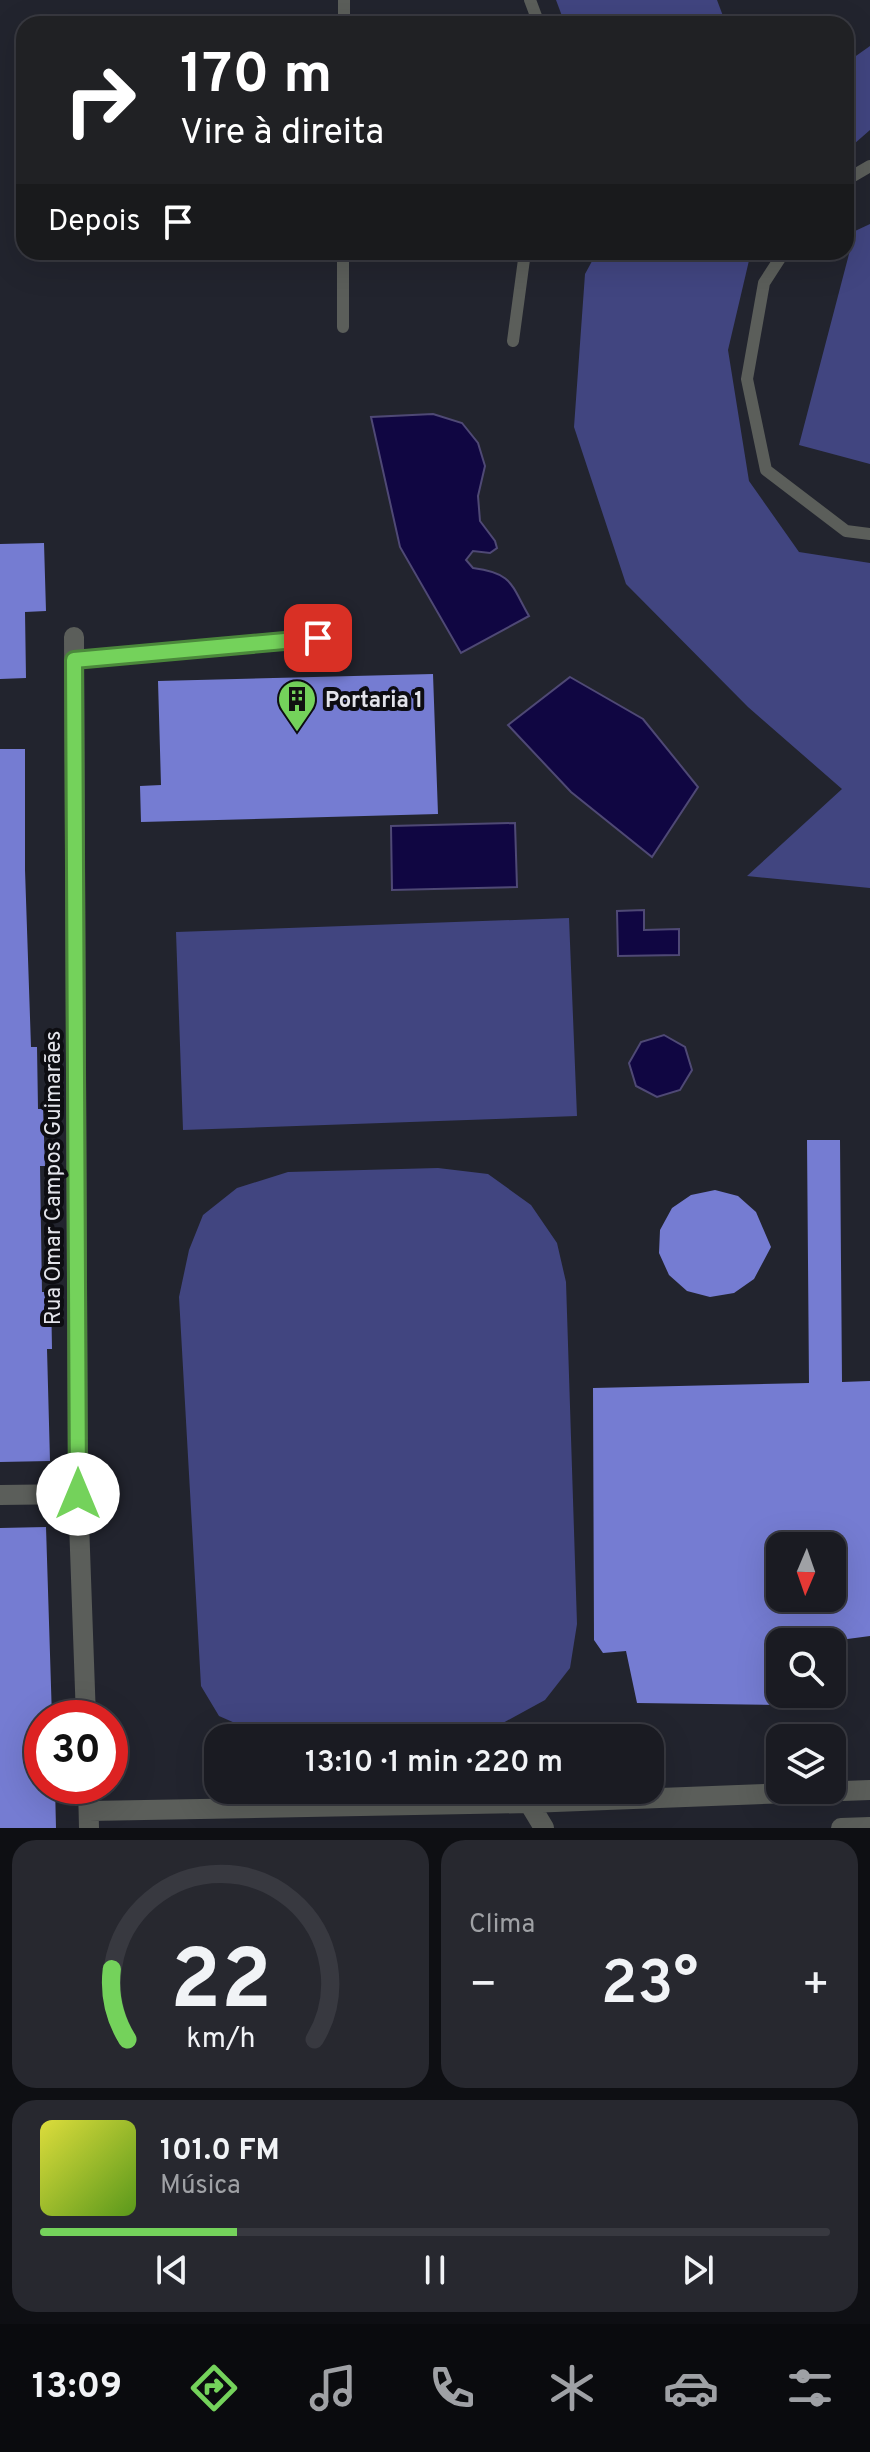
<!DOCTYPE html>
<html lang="pt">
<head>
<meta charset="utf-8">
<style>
  :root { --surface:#1a1b22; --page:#27282f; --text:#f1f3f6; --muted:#9fa1a5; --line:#383940; --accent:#74d25b }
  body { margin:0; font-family:Overpass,sans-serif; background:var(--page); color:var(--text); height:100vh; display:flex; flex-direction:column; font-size:30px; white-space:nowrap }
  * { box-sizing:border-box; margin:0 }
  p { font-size:26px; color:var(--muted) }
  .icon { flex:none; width:44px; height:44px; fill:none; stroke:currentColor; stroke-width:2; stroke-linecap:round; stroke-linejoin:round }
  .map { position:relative; height:1828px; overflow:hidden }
  .panel { display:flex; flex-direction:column; gap:12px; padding:12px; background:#0e0f13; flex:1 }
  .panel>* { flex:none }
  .top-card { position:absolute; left:16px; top:16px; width:838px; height:244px; border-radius:24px; box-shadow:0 8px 32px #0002,0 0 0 2px var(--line); background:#202124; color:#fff; overflow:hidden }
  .needle { width:52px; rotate:182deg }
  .controls { position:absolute; left:766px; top:1532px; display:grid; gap:16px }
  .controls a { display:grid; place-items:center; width:80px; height:80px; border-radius:16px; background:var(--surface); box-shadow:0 8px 32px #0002,0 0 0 2px var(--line); font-size:40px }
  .speed { position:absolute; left:24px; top:1700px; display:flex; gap:16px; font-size:40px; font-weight:700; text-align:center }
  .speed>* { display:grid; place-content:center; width:104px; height:104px; border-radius:50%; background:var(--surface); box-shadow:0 8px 32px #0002,0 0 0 2px var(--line); line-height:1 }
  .speed .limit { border:12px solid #d22; background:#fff; color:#111 }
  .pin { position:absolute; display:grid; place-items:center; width:68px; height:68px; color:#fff; margin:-34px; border-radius:16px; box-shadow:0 4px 12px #0006 }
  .me { position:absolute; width:88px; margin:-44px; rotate:0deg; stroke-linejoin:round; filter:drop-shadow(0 0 6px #0008) }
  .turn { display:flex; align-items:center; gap:28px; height:168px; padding:0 32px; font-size:36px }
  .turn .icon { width:104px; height:104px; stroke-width:2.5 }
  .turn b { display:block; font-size:56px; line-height:68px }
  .then { display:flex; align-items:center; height:76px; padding:0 32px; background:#0003; gap:16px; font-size:30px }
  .big { font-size:60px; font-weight:600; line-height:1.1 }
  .panel .tile { flex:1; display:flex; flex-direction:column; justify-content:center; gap:12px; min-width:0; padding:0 28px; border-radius:24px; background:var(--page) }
  .panel .dial { align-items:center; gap:0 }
  .dial svg { height:208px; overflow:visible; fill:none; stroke:var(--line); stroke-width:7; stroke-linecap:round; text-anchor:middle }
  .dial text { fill:var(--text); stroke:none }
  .song { display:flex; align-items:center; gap:24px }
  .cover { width:96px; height:96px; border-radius:12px; background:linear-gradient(135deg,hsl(60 70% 55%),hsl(90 70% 35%)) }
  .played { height:8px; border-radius:4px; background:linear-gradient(90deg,var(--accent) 25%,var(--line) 25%) }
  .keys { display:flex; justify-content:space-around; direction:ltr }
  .heat { display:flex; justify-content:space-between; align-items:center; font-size:44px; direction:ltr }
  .panel .tiles { flex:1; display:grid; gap:12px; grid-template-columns:1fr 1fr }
  .tile:last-child { grid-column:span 2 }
  .trip { position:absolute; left:204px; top:1724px; width:460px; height:80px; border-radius:24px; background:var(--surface); box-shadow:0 8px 32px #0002,0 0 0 2px var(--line); font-weight:600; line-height:80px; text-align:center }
  .tabs { display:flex; height:128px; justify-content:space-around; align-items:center; background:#0a0b0e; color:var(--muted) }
  .tabs .icon { width:56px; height:56px }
  .tabs .active { color:var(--accent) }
  .tabs b { font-size:36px; color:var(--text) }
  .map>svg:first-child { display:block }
  .green { fill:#414580 }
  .water { fill:#100642; stroke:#4f4975; stroke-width:2 }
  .building { fill:#757cd2; fill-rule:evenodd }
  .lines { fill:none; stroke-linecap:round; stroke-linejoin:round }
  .service { stroke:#5b5e5a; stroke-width:12 }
  .minor { stroke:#5b5e5a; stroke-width:20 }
  .tertiary { stroke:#5b5e5a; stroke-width:20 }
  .route-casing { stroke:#4b883b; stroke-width:20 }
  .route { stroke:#74d25b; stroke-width:14 }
  .labels { text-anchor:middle; stroke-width:8; stroke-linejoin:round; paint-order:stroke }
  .poi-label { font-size:22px; font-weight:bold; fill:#e3e4eb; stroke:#0d0d12; text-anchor:start }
  .street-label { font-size:22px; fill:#e3e4eb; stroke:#0d0d12 }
</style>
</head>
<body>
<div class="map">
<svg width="870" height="1828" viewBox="0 0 870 1828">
  <rect width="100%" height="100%" fill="#22242e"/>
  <path class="green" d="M556,0H717L726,24H565Z
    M870,46V130L846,151V63Z
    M870,224V464L799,445L855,231Z
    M597,252H751L728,350L749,481L799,552L870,563V888L747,876L842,789L748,707L626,584L574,427L585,274Z
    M569,918L577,1116L183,1130L176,932Z
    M438,1168L488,1174L531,1205L557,1243L566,1282L577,1624L570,1668L545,1700L501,1724L258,1733L219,1716L201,1686L179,1297L189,1250L203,1215L237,1188L288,1172Z"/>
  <path class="water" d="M433,414L462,423L478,443L485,466L478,496L480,521L495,541L497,548L490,553L473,551L466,560L473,568C513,573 511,585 529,616L461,653L400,547L371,417Z
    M570,677L643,719L698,787L652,857L571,792L508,725Z
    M515,823L517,887L392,890L391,826Z
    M644,910V930L679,929V955L618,956L617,911Z
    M664,1035L685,1047L692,1070L680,1090L657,1097L636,1086L629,1063L641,1042Z"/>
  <path class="building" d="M44,543L46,611L25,612L26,678L0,679V544Z
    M433,674L438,814L141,822L140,786L161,785L158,681Z
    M0,749H25V870L31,1047H37L38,1109H43L45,1166H40L42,1292H51L52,1349H47L50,1461L0,1462Z
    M807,1140H840L842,1382L870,1381V1636L825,1642H780V1705L637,1703L626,1651L603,1653L594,1640L593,1388L809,1383ZM780,1546H832V1598H780Z
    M715,1190L738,1196L756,1212L771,1247L754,1279L734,1293L710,1297L687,1291L669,1275L659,1253L660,1230L672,1208L691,1195Z
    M46,1527L52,1718H42V1786H55L56,1828H0V1528Z"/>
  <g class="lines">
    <path class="service" d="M530,0L539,24
      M344,24V0
      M846,180L870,166
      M784,252L764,283L747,379L766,470L846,531L870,534
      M343,327V252
      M513,341L525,252
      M74,660L217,649L318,638"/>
    <path class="minor" d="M74,637L78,1494"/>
    <path class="tertiary" d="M0,1495L78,1494L86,1718
      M88,1786L89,1828
      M529,1803L544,1828
      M89,1811L529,1803L870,1790
      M841,1828L870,1827"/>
  </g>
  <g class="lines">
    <g class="route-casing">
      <path id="route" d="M78,1494L74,660L318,638"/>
    </g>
    <use href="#route" class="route"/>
  </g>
  <defs>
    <g id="building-pin" transform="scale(2)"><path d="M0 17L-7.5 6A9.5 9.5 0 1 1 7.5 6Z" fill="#74d25b" stroke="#0d0d12"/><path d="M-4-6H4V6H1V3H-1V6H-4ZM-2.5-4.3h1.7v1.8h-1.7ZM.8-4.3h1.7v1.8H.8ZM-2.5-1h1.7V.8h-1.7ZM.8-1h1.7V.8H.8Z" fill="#111"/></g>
  </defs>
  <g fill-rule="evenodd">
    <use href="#building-pin" x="297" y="699"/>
  </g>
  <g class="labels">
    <g class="poi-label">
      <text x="325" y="707">Portaria 1</text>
    </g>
    <g class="street-label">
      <text transform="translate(52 1178) rotate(-90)" y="8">Rua Omar Campos Guimarães</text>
    </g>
  </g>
</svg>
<div class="controls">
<a><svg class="needle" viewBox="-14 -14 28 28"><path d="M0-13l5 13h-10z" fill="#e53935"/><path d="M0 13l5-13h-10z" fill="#9fa1a5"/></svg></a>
<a><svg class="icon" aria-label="search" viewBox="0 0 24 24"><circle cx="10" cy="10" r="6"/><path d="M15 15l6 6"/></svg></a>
<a><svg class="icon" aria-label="layers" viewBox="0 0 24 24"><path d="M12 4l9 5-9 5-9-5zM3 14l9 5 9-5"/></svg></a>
</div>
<div class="speed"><div class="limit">30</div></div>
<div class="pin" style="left:318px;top:638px;background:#d93025"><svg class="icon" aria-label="arrive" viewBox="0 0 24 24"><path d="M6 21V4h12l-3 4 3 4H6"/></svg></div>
<svg class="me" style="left:78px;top:1494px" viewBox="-20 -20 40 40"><circle r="19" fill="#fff"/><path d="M0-13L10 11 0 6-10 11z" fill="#74d25b"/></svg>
<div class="trip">13:10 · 1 min · 220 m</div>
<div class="top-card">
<div class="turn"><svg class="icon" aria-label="right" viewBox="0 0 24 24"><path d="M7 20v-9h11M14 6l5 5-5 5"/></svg><div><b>170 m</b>Vire à direita</div></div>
<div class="then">Depois<svg class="icon" aria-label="arrive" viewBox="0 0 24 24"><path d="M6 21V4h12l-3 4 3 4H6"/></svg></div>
</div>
</div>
<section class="panel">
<div class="tiles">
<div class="tile dial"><svg viewBox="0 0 100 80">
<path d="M14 69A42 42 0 1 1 86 69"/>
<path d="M14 69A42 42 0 0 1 8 42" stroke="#74d25b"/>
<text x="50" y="56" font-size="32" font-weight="700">22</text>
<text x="50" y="72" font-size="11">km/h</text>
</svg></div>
<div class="tile"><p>Clima</p>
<div class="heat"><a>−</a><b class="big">23°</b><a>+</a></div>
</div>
<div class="tile">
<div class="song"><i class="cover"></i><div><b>101.0 FM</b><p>Música</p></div></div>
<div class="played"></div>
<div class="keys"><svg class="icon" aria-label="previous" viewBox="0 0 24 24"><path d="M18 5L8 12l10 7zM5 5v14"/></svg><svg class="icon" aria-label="pause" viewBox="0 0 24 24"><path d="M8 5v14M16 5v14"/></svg><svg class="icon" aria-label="next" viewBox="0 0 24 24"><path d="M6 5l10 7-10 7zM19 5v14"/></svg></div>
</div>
</div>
</section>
<nav class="tabs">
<b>13:09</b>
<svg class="icon active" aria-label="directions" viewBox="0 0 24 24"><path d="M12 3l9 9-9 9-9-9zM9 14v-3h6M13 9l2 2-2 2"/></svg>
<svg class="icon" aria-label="music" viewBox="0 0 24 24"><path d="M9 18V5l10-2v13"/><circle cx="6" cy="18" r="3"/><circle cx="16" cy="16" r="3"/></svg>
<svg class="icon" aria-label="phone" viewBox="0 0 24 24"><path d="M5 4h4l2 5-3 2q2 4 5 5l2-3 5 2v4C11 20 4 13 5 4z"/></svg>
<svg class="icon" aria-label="climate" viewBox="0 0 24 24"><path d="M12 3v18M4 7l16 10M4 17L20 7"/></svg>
<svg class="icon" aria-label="car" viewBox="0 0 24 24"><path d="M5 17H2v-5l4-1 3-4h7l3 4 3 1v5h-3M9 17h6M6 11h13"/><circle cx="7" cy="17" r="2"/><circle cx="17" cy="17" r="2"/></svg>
<svg class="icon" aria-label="filters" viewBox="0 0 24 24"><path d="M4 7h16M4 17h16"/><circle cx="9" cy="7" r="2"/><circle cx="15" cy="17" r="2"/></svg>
</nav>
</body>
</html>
